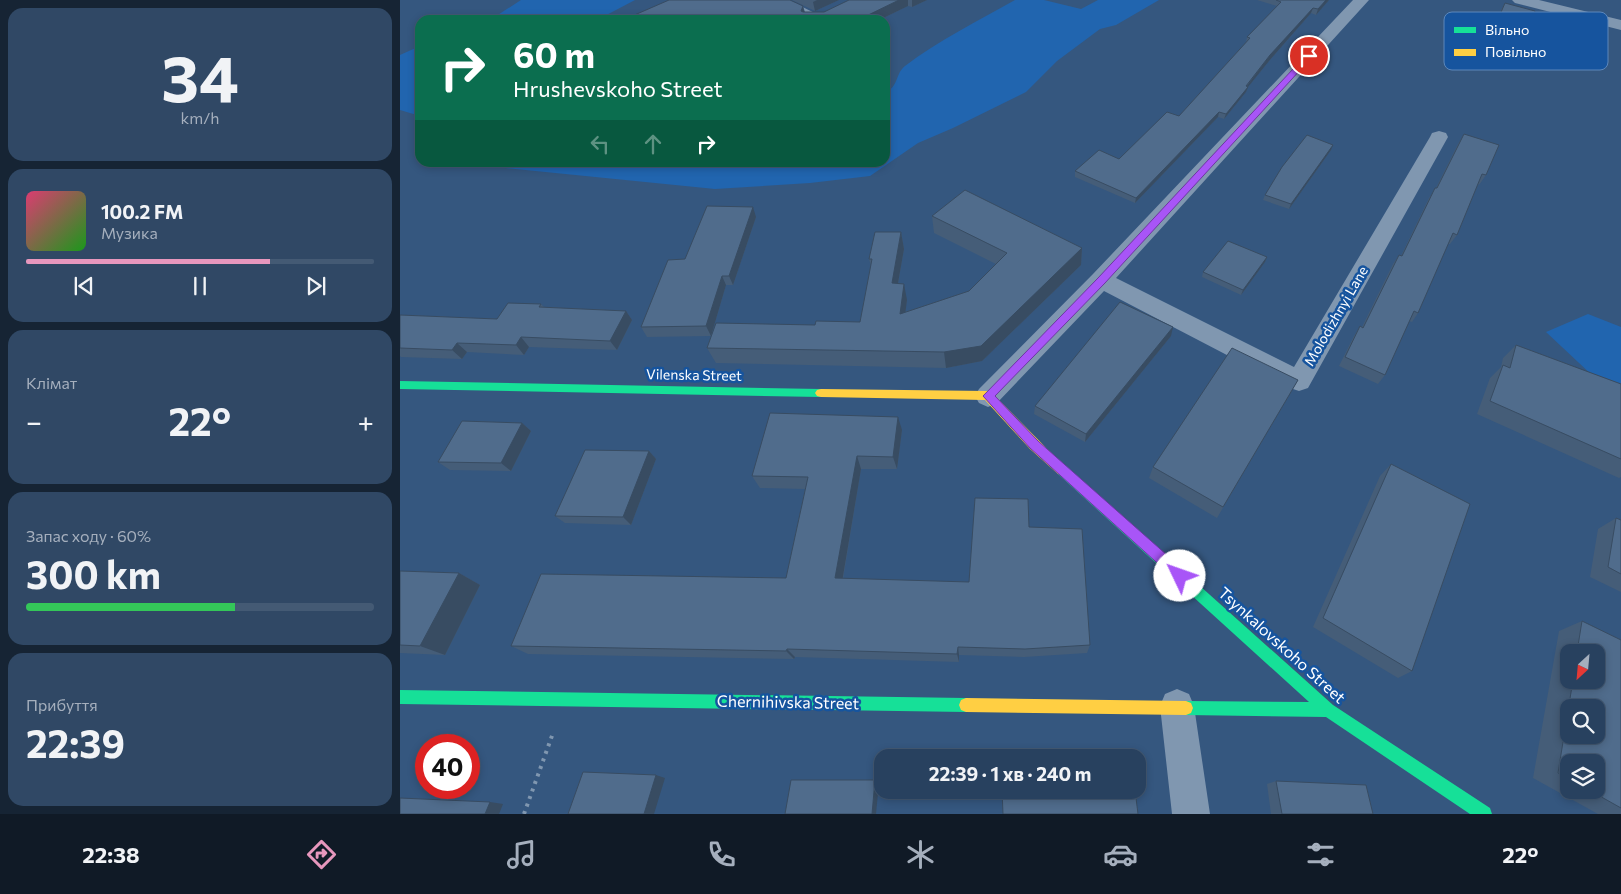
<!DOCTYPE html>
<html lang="uk">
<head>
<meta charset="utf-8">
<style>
  :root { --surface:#28415f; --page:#304865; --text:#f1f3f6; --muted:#a5afbd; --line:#445a74; --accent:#e797bd }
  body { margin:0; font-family:Commissioner,sans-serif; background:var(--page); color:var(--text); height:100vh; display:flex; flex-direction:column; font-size:19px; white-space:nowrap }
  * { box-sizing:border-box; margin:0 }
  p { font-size:16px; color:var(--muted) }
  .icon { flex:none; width:28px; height:28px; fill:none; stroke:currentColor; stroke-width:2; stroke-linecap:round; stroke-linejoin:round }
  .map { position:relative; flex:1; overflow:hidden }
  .panel { display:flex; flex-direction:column; gap:8px; padding:8px; background:#162434; width:400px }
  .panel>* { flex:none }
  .hud { position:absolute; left:15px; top:15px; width:475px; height:152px; border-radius:15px; box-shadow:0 2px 8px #0003,0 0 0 1px var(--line); background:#0b6e4f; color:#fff; overflow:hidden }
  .needle { width:32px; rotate:206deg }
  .tools { position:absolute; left:1160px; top:644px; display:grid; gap:10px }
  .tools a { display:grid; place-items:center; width:45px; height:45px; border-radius:10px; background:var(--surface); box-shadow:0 2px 8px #0003,0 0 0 1px var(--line); font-size:25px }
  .speed { position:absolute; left:15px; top:734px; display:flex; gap:10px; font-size:25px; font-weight:700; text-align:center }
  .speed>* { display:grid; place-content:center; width:65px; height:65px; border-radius:50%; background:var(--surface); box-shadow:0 2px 8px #0003,0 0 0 1px var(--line); line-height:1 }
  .speed .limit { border:8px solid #d22; background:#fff; color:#111 }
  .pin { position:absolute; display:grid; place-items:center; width:42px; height:42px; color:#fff; margin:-21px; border:2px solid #fff; border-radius:50%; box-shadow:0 1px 5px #0007 }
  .me { position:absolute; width:55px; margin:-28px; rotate:312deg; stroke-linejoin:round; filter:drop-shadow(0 0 4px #0008) }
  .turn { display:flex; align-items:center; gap:18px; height:105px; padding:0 15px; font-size:22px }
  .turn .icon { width:65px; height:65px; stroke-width:2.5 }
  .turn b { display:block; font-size:35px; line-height:42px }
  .lanes { display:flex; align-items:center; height:48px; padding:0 15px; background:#0003; justify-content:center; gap:25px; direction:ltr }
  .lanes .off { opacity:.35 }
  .big { font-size:38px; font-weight:700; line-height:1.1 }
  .panel .tile { flex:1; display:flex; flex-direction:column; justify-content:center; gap:8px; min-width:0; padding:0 18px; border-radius:15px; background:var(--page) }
  .panel .dial { align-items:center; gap:0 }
  .dial b { font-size:65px; line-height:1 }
  .song { display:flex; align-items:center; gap:15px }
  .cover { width:60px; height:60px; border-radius:8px; background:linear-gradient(135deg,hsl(340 70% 55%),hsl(120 70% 35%)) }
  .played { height:5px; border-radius:2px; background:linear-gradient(90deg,var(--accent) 70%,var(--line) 70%) }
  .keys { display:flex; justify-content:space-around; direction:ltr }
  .heat { display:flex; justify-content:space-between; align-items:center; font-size:28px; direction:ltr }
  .charge { height:8px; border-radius:4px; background:linear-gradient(90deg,#34c759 60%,var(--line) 0) }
  .trip { position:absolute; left:474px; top:749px; width:272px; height:50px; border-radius:15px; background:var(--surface); box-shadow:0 2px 8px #0003,0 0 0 1px var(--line); font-weight:700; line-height:50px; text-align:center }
  .tabs { display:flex; height:80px; justify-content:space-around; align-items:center; background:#101a26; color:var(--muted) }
  .tabs .icon { width:35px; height:35px }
  .tabs .selected { color:var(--accent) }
  .tabs b { font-size:22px; color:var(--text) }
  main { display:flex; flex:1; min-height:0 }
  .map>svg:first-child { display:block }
  .green { fill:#2165af }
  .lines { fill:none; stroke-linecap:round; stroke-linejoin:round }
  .path { stroke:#8097b0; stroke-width:4; stroke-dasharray:3 5; stroke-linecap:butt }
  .lane { fill:#8097b0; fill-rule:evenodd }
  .street { fill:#8097b0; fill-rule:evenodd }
  .fast { fill:#16e098; fill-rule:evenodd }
  .slow { fill:#ffcf43; fill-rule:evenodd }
  .wall { fill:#455d78; fill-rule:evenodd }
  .shaded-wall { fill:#384c62 }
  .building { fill:#506c8c; stroke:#384c62; fill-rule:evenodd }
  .route { fill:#a855f7; stroke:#6d37a1 }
  .labels { text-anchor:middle; stroke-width:5; stroke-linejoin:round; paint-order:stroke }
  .street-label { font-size:14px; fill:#fff; stroke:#16549e }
  .near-street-label { font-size:16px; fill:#fff; stroke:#16549e }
  .key { fill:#16549e; stroke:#5c87bb; stroke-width:1 }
  .key-label { font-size:14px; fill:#fff }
</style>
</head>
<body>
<main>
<section class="panel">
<div class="tile dial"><b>34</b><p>km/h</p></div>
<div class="tile">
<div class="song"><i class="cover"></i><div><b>100.2 FM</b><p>Музика</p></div></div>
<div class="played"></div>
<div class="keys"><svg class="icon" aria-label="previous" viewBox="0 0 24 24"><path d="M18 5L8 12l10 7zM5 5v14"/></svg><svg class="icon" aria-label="pause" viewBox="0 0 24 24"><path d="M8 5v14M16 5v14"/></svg><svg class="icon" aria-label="next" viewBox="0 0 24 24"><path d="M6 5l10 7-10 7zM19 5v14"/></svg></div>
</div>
<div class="tile"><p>Клімат</p>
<div class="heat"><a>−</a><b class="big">22°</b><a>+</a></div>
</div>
<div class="tile"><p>Запас ходу · 60%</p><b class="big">300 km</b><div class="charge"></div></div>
<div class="tile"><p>Прибуття</p><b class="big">22:39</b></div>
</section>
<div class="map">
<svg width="1221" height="814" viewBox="0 0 1221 814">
  <rect width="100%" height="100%" fill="#35577f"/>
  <path class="green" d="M121,0H235L197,20H90Z
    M615,0H644L681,9L698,0H759L716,25L700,29L657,61L626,92L553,128L518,143L470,176L410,183L315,189L56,163L485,162V93C499,86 495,74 505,66C539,40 578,21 615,0Z
    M20,46V116L0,110V55Z
    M1188,314L1221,327V389L1194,377L1146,332Z"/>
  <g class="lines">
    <path class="path" d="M124,814L153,733"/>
    <path class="lane" d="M377,0H388L423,17L416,19Z"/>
    <path class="street" d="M953,0H969L716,278L894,367L1030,137L1032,133L1039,131L1046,133L1048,137L908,388L899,391L890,388L704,291L597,403L588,407L579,403L575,396L579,389L693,274Z
      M1112,0H1139L1221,20V30L1115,3Z
      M777,689L789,694L794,706L810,814H772L760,706L765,694Z"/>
    <path class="fast" d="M0,381L421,389L425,390L427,393L425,396L421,397L0,389Z
      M662,465L666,466L933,705L1090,808L1092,814H1070L926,717L786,715L781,713L779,708L781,703L786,701L909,702L658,474L656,470L658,466Z
      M0,690L566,698L571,700L573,705L571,710L566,712L0,704Z"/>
    <path class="slow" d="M421,389L588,391L592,393L668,470L666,474L662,475L658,474L630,449L585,400L421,397L417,396L415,393L417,390Z
      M566,698L786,701L791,703L793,708L791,713L786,715L566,712L561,710L559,705L561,700Z"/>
  </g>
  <path class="wall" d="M392,0H439L415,11Z
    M449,0H527L512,7L508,6L479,20H223L403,6L405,12H424Z
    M857,0H929L916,15L911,13L869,61L848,87L846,92L824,119L818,117L735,203L675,177V171L719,159L779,116L846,42L847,37L877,6Z
    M1105,3L1118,56L1112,65L1080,57L1100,12Z
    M1064,134L1086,175L1079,185L1078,184L1057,235L1050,244H1048L1018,313L1012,322L1009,321L985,375L978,384L939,366L954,336L960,326L962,327L993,264L999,255L1001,256L1029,198L1036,188L1058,144Z
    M931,150L889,209L863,200L865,195Z
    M532,216L682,248L681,265L582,361L546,368L316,363L307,348L415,325L460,322L471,266L469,259L501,232L504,249L498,284L507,300L505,312L569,291L596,264L534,233Z
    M356,217L333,285H326L311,336L247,337L241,327L285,259Z
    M867,257L865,262L841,295L802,277L803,272Z
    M141,304L144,307L226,311L232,320L217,350L129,347L124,355L67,352L62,359L1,357L0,356V315L97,319Z
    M771,336L685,442L634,414L635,406Z
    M1116,345L1221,384V477L1219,478L1077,414L1090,378L1101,367L1103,358Z
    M898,380L817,518L749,478L753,467Z
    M122,423L131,431L111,471L50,470L38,462Z
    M502,430L497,469H461L443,579L569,582L629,527L690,645L687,653L624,657L559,655V662L395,657L394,659L128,654L111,646L386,578L405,489L360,488L352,476Z
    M249,451L256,459L231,525L165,523L155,516Z
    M991,464L1012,671L998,678L913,627L980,476Z
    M1216,518L1221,520V592L1190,577L1198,529Z
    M0,571L59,573L80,585L45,655L0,653Z
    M1182,621L1221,640V814H1198L1133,778L1159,631ZM1169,652H1196V680H1169ZM1169,762L1196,790H1169Z
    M876,781L973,814H871L867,784Z"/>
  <path class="shaded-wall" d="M417,0H439L415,11L413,2Z
    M499,0H508V6L479,20H458Z
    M512,0H527L512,7Z
    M926,0H929L916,15L918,9Z
    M403,6L405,16L401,11Z
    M913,8L911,13L869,61L848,87L846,92L824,119L826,114L870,55Z
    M819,112L818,117L735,203L736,198Z
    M933,145L931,150L889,209L891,204Z
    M353,207L356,217L333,285L329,276Z
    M501,232L504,249L495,300L492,283Z
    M682,248L681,265L582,361L546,368L544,352Z
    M867,257L865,262L841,295L843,290Z
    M322,276L326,285L311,336L306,326Z
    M504,284L507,300L503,330L500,314Z
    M226,311L232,320L217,350L210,341Z
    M773,327L771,336L685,442L686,434Z
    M121,337L129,347L124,355L116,345Z
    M57,343L67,352L62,359L52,350Z
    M498,417L502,430L497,469L493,457Z
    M122,423L131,431L111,471L101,463Z
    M249,451L256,459L231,525L223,517Z
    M457,456L461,469L441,588L435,578Z
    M59,573L80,585L45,655L20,646Z
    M558,647L559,655V662L557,654Z
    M387,649L395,657L394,659L386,651Z
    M256,775L265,778L254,814H244Z
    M475,780L479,783L476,814H472Z
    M90,802L103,804L99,814H85Z"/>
  <path class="building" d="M269,0H390L403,6L401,11L403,12H424L449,0H499L458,20H223Z
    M876,0H926L918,9L913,8L870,55L846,86L848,87L826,114L819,112L736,198L675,171L699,150L719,159L767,112L779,116L850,38L847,37L881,2Z
    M1105,3L1135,11L1118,56L1086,47Z
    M1064,134L1099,145L1086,175L1082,174L1057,235L1053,233L1018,313L1014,311L985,375L945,357L960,326L963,328L999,255L1002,256L1035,188H1037Z
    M907,135L933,145L891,204L865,195L882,167Z
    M565,190L682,248L581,346L544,352L307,348L316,323L415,325L416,321L460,322L472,259H469L475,232H501L492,283L504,284L500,314L569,291L607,253L532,216Z
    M307,206L353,207L329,276H322L306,326L241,327L268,260L285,259Z
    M828,241L867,257L843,290L803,272Z
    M720,302L773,327L686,434L635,406Z
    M108,303L141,304L139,307L226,311L210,341L121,337L116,345L57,343L52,350L0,348V315L97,319Z
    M1116,345L1221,384V459L1090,401L1103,365L1110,368Z
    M832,348L898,380L823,507L753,467Z
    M370,413L498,417L493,457L457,456L435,578L569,582L575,498L628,499L629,527L682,529L690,645L625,649L558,647L557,654L387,649L386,651L111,646L141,574L386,578L408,477L352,476Z
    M62,421L122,423L101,463L38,462Z
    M185,450L249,451L223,517L155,516Z
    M991,464L1070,504L1012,671L923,618Z
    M1216,518L1221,520V574L1208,567Z
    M0,571L59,573L20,646L0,645Z
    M1182,621L1221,640V808L1189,790H1196V762H1169V779L1158,773L1173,680H1196V652H1177ZM1169,708H1196V735H1169Z
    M183,772L256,775L244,814H168Z
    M391,780H475L472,814H385Z
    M876,781L966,785L973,814H882Z
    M602,790H735L738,814H603Z
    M0,798L90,802L85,814H0Z"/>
  <path class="route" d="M907,54L913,56L705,283L595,396L638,441L785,571L787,576L785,580L780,582L776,580L630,448L583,396L698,278Z"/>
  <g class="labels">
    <g class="street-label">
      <text transform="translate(936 316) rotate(-60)" y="5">Molodizhnyi Lane</text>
      <text transform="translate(294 375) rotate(1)" y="5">Vilenska Street</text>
    </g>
    <g class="near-street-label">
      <text transform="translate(882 645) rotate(42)" y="6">Tsynkalovskoho Street</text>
      <text transform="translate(388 702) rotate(1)" y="6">Chernihivska Street</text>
    </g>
  </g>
  <rect x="1044" y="12" width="164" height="58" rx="8" class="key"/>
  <rect x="1054" y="27" width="22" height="6" fill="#16e098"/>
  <rect x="1054" y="49" width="22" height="7" fill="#ffcf43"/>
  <g class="key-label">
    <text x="1085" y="35">Вільно</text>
    <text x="1085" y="57">Повільно</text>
  </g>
</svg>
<div class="tools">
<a><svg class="needle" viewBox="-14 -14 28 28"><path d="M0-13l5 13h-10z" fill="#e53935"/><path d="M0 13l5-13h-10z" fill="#a5afbd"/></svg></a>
<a><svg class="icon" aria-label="search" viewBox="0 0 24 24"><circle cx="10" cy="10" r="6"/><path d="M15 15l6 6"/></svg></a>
<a><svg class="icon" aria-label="layers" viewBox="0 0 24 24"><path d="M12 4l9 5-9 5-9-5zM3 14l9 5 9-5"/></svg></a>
</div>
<div class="speed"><div class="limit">40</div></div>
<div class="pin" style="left:909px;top:56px;background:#d93025"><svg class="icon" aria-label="arrive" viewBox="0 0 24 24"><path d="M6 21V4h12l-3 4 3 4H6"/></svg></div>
<svg class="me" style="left:780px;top:576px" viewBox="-20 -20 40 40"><circle r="19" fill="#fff"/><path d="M0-13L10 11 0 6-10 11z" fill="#a855f7"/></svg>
<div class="trip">22:39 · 1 хв · 240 m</div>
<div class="hud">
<div class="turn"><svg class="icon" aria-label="right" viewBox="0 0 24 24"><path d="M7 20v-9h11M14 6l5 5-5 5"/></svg><div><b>60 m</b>Hrushevskoho Street</div></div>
<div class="lanes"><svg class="icon off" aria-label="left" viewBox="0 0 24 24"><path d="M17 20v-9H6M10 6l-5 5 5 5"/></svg><svg class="icon off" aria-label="ahead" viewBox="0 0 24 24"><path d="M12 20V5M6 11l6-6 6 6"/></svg><svg class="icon" aria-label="right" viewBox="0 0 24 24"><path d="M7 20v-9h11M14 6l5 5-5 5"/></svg></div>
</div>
</div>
</main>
<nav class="tabs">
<b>22:38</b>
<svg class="icon selected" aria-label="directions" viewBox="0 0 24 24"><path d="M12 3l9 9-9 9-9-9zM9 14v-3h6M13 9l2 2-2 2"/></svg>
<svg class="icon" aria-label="music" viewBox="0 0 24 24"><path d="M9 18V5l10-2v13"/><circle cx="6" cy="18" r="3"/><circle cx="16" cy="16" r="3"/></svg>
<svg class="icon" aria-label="phone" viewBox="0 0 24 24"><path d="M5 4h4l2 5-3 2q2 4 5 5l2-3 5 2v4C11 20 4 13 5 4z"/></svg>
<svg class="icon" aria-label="climate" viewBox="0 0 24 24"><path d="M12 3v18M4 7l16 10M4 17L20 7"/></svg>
<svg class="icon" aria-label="car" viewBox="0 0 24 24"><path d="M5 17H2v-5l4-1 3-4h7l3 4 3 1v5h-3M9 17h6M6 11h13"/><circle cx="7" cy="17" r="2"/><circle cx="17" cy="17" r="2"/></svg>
<svg class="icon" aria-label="filters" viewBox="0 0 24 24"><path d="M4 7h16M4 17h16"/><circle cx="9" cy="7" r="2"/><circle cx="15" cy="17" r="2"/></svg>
<b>22°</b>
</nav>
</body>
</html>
